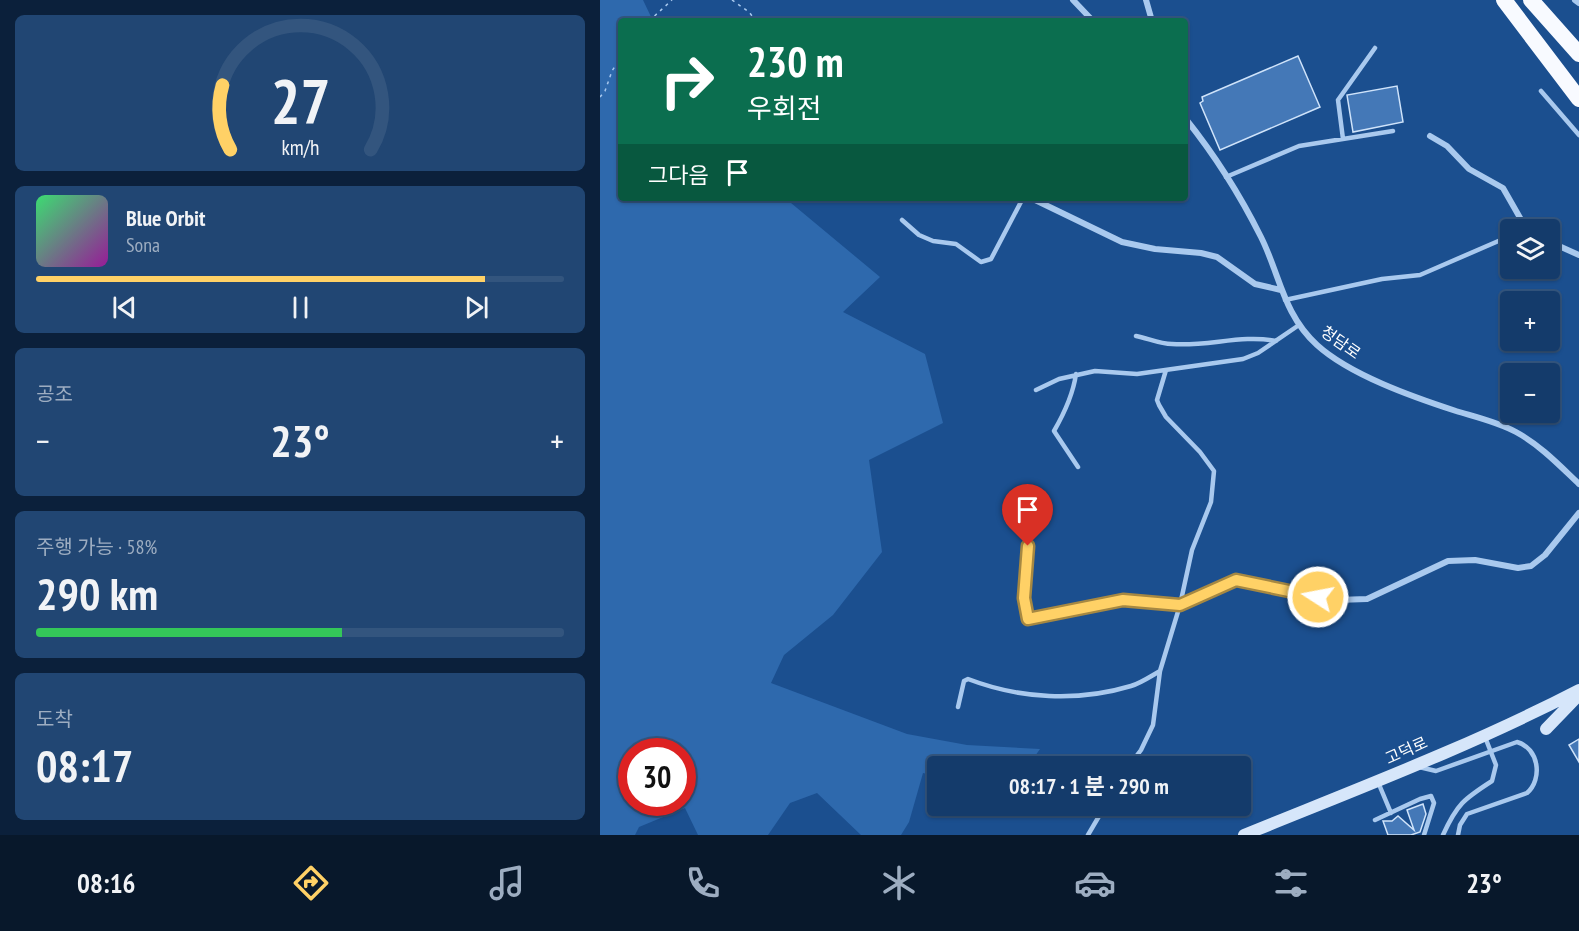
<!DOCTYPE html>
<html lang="ko">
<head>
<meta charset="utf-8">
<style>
  :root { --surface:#143b6b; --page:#214673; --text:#f1f3f6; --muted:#9dadc1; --line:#33557e; --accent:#ffd166 }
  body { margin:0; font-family:"PT Sans Narrow","Noto Sans KR",sans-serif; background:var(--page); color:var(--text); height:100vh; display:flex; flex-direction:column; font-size:22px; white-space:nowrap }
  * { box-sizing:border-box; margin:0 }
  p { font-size:20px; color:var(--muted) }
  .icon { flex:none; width:33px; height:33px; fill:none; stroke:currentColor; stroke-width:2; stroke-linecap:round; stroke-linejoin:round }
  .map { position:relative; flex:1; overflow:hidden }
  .side { display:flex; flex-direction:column; gap:15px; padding:15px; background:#0b203b; width:600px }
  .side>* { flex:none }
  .banner { position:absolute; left:18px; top:18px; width:570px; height:183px; border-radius:6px; box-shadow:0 2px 4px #0004,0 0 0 2px var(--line); background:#0b6e4f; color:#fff; overflow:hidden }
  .controls { position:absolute; left:900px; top:219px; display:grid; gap:12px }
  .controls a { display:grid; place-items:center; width:60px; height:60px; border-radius:6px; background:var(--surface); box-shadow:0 2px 4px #0004,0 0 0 2px var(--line); font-size:30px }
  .speed { position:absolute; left:18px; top:738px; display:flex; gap:12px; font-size:30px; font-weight:700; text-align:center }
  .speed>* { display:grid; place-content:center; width:78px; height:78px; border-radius:50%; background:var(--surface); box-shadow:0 2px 4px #0004,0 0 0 2px var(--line); line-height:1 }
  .speed .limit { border:9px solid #d22; background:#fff; color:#111 }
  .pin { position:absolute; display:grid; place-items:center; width:51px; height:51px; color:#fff; margin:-62px -26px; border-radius:50% 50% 50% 0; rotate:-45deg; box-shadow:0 0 6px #0007 }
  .pin .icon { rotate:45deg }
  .me { position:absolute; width:66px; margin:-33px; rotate:281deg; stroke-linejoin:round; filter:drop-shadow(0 0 4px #0008) }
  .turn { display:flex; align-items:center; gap:21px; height:126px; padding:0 30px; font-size:27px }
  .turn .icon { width:78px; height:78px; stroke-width:2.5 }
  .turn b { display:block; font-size:42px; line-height:51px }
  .then { display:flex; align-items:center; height:57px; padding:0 30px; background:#0003; gap:12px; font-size:22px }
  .big { font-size:45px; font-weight:700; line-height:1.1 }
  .side .widget { flex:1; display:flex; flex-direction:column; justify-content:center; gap:9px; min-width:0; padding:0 21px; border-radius:9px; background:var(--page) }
  .side .dial { align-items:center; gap:0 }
  .dial svg { height:156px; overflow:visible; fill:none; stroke:var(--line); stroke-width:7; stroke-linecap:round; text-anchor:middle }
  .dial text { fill:var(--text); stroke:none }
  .song { display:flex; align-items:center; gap:18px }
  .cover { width:72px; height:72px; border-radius:9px; background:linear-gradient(135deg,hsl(140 70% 55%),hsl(300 70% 35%)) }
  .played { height:6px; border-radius:3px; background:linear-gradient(90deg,var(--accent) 85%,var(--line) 85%) }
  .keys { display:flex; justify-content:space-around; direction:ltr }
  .heat { display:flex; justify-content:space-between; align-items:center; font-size:33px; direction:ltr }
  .charge { height:9px; border-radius:4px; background:linear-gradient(90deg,#34c759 58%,var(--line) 0) }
  .trip { position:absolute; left:327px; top:756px; width:324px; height:60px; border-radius:6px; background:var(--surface); box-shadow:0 2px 4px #0004,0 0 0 2px var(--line); font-weight:700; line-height:60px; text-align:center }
  .dock { display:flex; height:96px; justify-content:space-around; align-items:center; background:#08182b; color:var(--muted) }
  .dock .icon { width:42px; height:42px }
  .dock .on { color:var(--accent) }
  .dock b { font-size:27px; color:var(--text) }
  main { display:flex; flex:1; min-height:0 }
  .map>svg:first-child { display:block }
  .green { fill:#2e69ad; fill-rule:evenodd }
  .building { fill:#4478b7; stroke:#cfe3fa; stroke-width:1.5 }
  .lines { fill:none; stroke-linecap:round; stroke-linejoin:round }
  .path { stroke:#a9c9ee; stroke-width:1.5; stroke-dasharray:3 4.5; stroke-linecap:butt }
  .service { stroke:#a9c9ee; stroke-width:4.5 }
  .minor { stroke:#a9c9ee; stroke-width:6 }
  .secondary { stroke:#d6e6fa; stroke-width:12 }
  .trunk { stroke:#f8faff; stroke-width:16 }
  .route-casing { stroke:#a68842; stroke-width:15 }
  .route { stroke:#ffd166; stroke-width:10 }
  .labels { text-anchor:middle; stroke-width:4.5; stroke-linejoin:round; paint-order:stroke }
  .street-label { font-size:16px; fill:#fff; stroke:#1b4f8f }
</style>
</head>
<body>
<main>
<section class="side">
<div class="widget dial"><svg viewBox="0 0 100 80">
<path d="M14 69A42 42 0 1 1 86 69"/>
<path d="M14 69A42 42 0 0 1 10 36" stroke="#ffd166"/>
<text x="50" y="56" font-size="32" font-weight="700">27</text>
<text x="50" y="72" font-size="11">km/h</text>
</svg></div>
<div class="widget">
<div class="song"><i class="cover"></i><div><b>Blue Orbit</b><p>Sona</p></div></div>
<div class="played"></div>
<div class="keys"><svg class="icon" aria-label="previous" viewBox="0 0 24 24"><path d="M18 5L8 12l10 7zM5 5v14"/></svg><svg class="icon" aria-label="pause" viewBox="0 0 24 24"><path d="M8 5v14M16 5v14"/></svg><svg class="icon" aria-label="next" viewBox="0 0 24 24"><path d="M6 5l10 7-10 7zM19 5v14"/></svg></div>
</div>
<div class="widget"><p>공조</p>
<div class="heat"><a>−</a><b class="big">23°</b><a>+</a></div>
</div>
<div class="widget"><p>주행 가능 · 58%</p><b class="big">290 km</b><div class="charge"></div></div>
<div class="widget"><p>도착</p><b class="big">08:17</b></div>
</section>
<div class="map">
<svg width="979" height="835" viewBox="0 0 979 835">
  <rect width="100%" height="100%" fill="#1b4f8f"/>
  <path class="green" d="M0,0H43L53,21H21V198H185L280,277L243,312L325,354L343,423L269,460L282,552L233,615L184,655L171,683L307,734L367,745L440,749L428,766H338L337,776L323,773L309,822L301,835H261L217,793L190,803L168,835H98L85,808L39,827L35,835H0ZM32,752H82V802H32Z"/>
  <path class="building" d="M698,56L720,107L620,150L600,103L603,101L602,97Z
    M797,86L803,122L753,132L747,95Z
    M979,739V762L969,745Z
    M823,804L826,814L820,832L811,835H788L783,821H792L798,816L814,830L807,810Z"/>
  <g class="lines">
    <path class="path" d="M132,0L149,12L156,21
      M49,21L72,0
      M0,97L5,91L12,71L21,57"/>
    <path class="service" d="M941,91L979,135
      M743,139L738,100L775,48
      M626,177L699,146L793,131
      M302,220L319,235L333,241L356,244L381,262L391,259L423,198
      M685,300L782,279L820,275L910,236
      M536,336C547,338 560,344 572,344C607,347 642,334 676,341
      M476,374C473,395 465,412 454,431L478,467
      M436,390L459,379L495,371L537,374L643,359L658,353L699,325
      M358,707L364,681L368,679C420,699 478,702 531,686C541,683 551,676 560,671
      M529,766L541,750L553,725L560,671L580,605L592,550L611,502L614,471L600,452L566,417L559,405L557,400L566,370
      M819,767L836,771L917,742C939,748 943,779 927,793L867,814L860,825L858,835
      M778,782L791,813
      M775,820L820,799L831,796L834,803L824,835
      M488,835L505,806
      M843,835C857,804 864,799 892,781L896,765L885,737"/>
    <path class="minor" d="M473,0L493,21
      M546,0L552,21
      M975,0L979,3
      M585,118C614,154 640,195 661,237C680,275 683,314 717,345C750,375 813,397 856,411C876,417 898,422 916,432C940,445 960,466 979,484
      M830,136L847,146L869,169L903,188L927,230
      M431,198L522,242L555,249L601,253L617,257L655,284L681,290
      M950,242L979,255
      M428,546L424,598L428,619L523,600L580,605L636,580L737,600L767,599L848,561L875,560L918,568L931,566L945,555L979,513"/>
    <path class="secondary" d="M946,729L979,695
      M644,835C757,789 871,746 979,690"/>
    <path class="trunk" d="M904,0L979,99
      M931,0L979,54"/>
  </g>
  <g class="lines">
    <g class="route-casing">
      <path id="route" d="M428,546L424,598L428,619L523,600L580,605L636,580L718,597"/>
    </g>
    <use href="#route" class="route"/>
  </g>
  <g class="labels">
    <g class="street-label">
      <text transform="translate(741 342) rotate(35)" y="6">청담로</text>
      <text transform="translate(806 750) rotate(-24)" y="6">고덕로</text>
    </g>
  </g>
</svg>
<div class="controls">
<a><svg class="icon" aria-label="layers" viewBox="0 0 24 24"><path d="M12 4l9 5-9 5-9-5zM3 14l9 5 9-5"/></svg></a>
<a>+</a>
<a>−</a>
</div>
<div class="speed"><div class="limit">30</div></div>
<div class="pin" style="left:428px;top:546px;background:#d93025"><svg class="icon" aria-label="arrive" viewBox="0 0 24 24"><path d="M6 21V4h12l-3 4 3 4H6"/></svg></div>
<svg class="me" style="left:718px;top:597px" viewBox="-20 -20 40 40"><circle r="17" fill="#ffd166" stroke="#fff" stroke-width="3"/><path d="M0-11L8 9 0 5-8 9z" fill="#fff"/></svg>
<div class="trip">08:17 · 1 분 · 290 m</div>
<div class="banner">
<div class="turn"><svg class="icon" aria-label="right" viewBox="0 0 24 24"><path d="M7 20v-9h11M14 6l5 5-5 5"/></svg><div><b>230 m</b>우회전</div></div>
<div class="then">그다음<svg class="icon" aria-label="arrive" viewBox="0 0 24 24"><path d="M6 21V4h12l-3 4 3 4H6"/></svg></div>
</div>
</div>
</main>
<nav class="dock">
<b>08:16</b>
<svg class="icon on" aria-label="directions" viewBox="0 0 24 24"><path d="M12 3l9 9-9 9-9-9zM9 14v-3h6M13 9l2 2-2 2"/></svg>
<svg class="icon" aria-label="music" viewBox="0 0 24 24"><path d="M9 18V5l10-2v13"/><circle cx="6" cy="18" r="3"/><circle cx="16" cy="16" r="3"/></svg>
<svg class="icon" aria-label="phone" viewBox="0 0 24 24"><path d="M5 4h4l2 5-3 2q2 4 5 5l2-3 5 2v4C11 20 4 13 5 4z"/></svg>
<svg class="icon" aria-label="climate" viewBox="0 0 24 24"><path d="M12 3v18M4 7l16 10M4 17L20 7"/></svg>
<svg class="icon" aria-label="car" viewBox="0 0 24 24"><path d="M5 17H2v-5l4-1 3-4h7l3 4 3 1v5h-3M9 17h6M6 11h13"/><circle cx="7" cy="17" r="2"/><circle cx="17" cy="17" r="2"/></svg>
<svg class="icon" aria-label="filters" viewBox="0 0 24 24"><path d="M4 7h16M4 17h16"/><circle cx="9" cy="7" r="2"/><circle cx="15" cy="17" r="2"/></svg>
<b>23°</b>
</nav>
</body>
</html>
